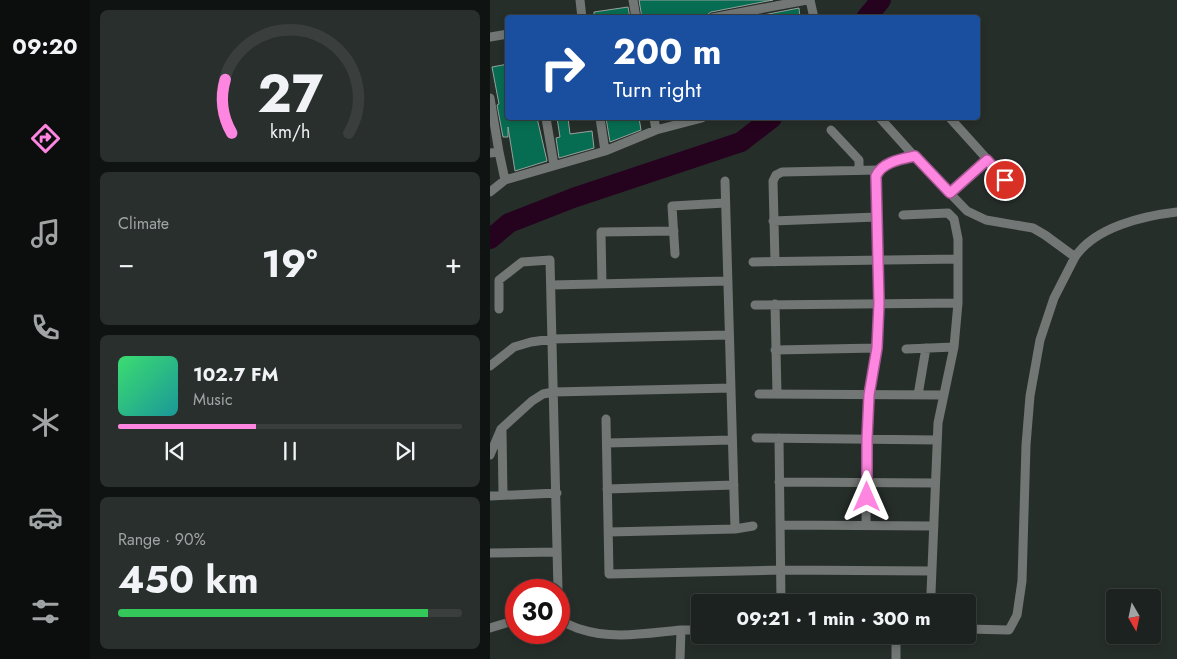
<!DOCTYPE html>
<html lang="en">
<head>
<meta charset="utf-8">
<style>
  :root { --surface:#1c2220; --page:#292f2d; --text:#f1f3f6; --muted:#a0a4a5; --line:#3a3f3e; --accent:#fe85e0 }
  body { margin:0; font-family:Jost,sans-serif; background:var(--page); color:var(--text); height:100vh; display:flex; flex-direction:column; font-size:19px; white-space:nowrap }
  * { box-sizing:border-box; margin:0 }
  p { font-size:16px; color:var(--muted) }
  .icon { flex:none; width:28px; height:28px; fill:none; stroke:currentColor; stroke-width:2; stroke-linecap:round; stroke-linejoin:round }
  .map { position:relative; flex:1; overflow:hidden }
  .sheet { display:flex; flex-direction:column; gap:10px; padding:10px; background:#0f1312; width:400px }
  .sheet>* { flex:none }
  .banner { position:absolute; left:15px; top:15px; width:475px; height:105px; border-radius:5px; box-shadow:0 2px 8px #0003,0 0 0 1px var(--line); background:#1a4fa0; color:#fff; overflow:hidden }
  .needle { width:32px; rotate:171deg }
  .buttons { position:absolute; left:616px; top:589px; display:grid; gap:10px }
  .buttons a { display:grid; place-items:center; width:55px; height:55px; border-radius:5px; background:var(--surface); box-shadow:0 2px 8px #0003,0 0 0 1px var(--line); font-size:25px }
  .speed { position:absolute; left:15px; top:579px; display:flex; gap:10px; font-size:25px; font-weight:700; text-align:center }
  .speed>* { display:grid; place-content:center; width:65px; height:65px; border-radius:50%; background:var(--surface); box-shadow:0 2px 8px #0003,0 0 0 1px var(--line); line-height:1 }
  .speed .limit { border:8px solid #d22; background:#fff; color:#111 }
  .pin { position:absolute; display:grid; place-items:center; width:42px; height:42px; color:#fff; margin:-21px; border:2px solid #fff; border-radius:50%; box-shadow:0 1px 5px #0007 }
  .me { position:absolute; width:55px; margin:-28px; rotate:0deg; stroke-linejoin:round; filter:drop-shadow(0 0 4px #0008) }
  .turn { display:flex; align-items:center; gap:18px; height:105px; padding:0 25px; font-size:22px }
  .turn .icon { width:65px; height:65px; stroke-width:2.5 }
  .turn b { display:block; font-size:35px; line-height:42px }
  .big { font-size:38px; font-weight:700; line-height:1.1 }
  .sheet .tile { flex:1; display:flex; flex-direction:column; justify-content:center; gap:8px; min-width:0; padding:0 18px; border-radius:8px; background:var(--page) }
  .sheet .dial { align-items:center; gap:0 }
  .dial svg { height:130px; overflow:visible; fill:none; stroke:var(--line); stroke-width:7; stroke-linecap:round; text-anchor:middle }
  .dial text { fill:var(--text); stroke:none }
  .song { display:flex; align-items:center; gap:15px }
  .cover { width:60px; height:60px; border-radius:8px; background:linear-gradient(135deg,hsl(140 70% 55%),hsl(180 70% 35%)) }
  .played { height:5px; border-radius:2px; background:linear-gradient(90deg,var(--accent) 40%,var(--line) 40%) }
  .keys { display:flex; justify-content:space-around; direction:ltr }
  .heat { display:flex; justify-content:space-between; align-items:center; font-size:28px; direction:ltr }
  .charge { height:8px; border-radius:4px; background:linear-gradient(90deg,#34c759 90%,var(--line) 0) }
  .trip { position:absolute; left:201px; top:594px; width:285px; height:50px; border-radius:5px; background:var(--surface); box-shadow:0 2px 8px #0003,0 0 0 1px var(--line); font-weight:700; line-height:50px; text-align:center }
  main { display:flex; flex:1; min-height:0 }
  .dock { display:flex; flex-direction:column; width:90px; justify-content:space-around; align-items:center; background:#0b0e0d; color:var(--muted) }
  .dock .icon { width:35px; height:35px }
  .dock .current { color:var(--accent) }
  .dock b { font-size:22px; color:var(--text) }
  .map>svg:first-child { display:block }
  .lines { fill:none; stroke-linecap:round; stroke-linejoin:round }
  .river { stroke:#25031e; stroke-width:20 }
  .building { fill:#076d52; stroke:#98a29d }
  .street { stroke:#727674; stroke-width:9 }
  .route-casing { stroke:#a55692; stroke-width:12 }
  .route { stroke:#fe85e0; stroke-width:9 }
</style>
</head>
<body>
<main>
<nav class="dock">
<b>09:20</b>
<svg class="icon current" aria-label="directions" viewBox="0 0 24 24"><path d="M12 3l9 9-9 9-9-9zM9 14v-3h6M13 9l2 2-2 2"/></svg>
<svg class="icon" aria-label="music" viewBox="0 0 24 24"><path d="M9 18V5l10-2v13"/><circle cx="6" cy="18" r="3"/><circle cx="16" cy="16" r="3"/></svg>
<svg class="icon" aria-label="phone" viewBox="0 0 24 24"><path d="M5 4h4l2 5-3 2q2 4 5 5l2-3 5 2v4C11 20 4 13 5 4z"/></svg>
<svg class="icon" aria-label="climate" viewBox="0 0 24 24"><path d="M12 3v18M4 7l16 10M4 17L20 7"/></svg>
<svg class="icon" aria-label="car" viewBox="0 0 24 24"><path d="M5 17H2v-5l4-1 3-4h7l3 4 3 1v5h-3M9 17h6M6 11h13"/><circle cx="7" cy="17" r="2"/><circle cx="17" cy="17" r="2"/></svg>
<svg class="icon" aria-label="filters" viewBox="0 0 24 24"><path d="M4 7h16M4 17h16"/><circle cx="9" cy="7" r="2"/><circle cx="15" cy="17" r="2"/></svg>
</nav>
<section class="sheet">
<div class="tile dial"><svg viewBox="0 0 100 80">
<path d="M14 69A42 42 0 1 1 86 69"/>
<path d="M14 69A42 42 0 0 1 10 36" stroke="#fe85e0"/>
<text x="50" y="56" font-size="32" font-weight="700">27</text>
<text x="50" y="72" font-size="11">km/h</text>
</svg></div>
<div class="tile"><p>Climate</p>
<div class="heat"><a>−</a><b class="big">19°</b><a>+</a></div>
</div>
<div class="tile">
<div class="song"><i class="cover"></i><div><b>102.7 FM</b><p>Music</p></div></div>
<div class="played"></div>
<div class="keys"><svg class="icon" aria-label="previous" viewBox="0 0 24 24"><path d="M18 5L8 12l10 7zM5 5v14"/></svg><svg class="icon" aria-label="pause" viewBox="0 0 24 24"><path d="M8 5v14M16 5v14"/></svg><svg class="icon" aria-label="next" viewBox="0 0 24 24"><path d="M6 5l10 7-10 7zM19 5v14"/></svg></div>
</div>
<div class="tile"><p>Range · 90%</p><b class="big">450 km</b><div class="charge"></div></div>
</section>
<div class="map">
<svg width="687" height="659" viewBox="0 0 687 659">
  <rect width="100%" height="100%" fill="#262e2a"/>
  <g class="lines">
    <path class="river" d="M376,18L391,0
      M0,239L19,223L83,198L251,142L282,118"/>
  </g>
  <path class="building" d="M149,0H283L221,12L218,14L216,18H212V15L201,18H152Z
    M138,7L140,18H104V12Z
    M309,8L310,18H258Z
    M18,64V118H32V119L47,118L57,161L25,171L18,127V137H13L7,105L9,104L2,67Z
    M67,118H78L80,134L102,131L104,148L69,158L66,138L70,137Z
    M116,118H149L151,130L120,142Z"/>
  <g class="lines">
    <path class="street" d="M90,0L92,18
      M143,0L146,18
      M320,0L324,18
      M222,18L317,0
      M0,37L18,34
      M0,98L9,152L0,153
      M56,118L64,165
      M110,118L115,151
      M164,118L166,130
      M390,118L425,157
      M460,118L515,179
      M341,130L369,160V170
      M9,152L15,180
      M235,181L245,529
      M0,192L15,180L115,151L166,130L212,118
      M460,193L497,160
      M413,215L458,213L464,219L468,239V303L464,347L448,423L441,593
      M283,221L387,217
      M185,254L182,206L235,203
      M263,262L468,259
      M285,262L283,181L286,175L292,172L389,170
      M112,284L111,232L184,231
      M61,285L238,281
      M285,304L287,394
      M265,305L468,303
      M9,309V280L32,262L60,260L68,590
      M416,349L464,347
      M285,350L387,348
      M0,366L24,347L41,342L62,339L239,335
      M269,394L453,395
      M428,395L436,348
      M116,419L119,574L291,570L442,571
      M12,431L13,495
      M266,438L447,440
      M289,438L291,602
      M117,443L242,440
      M0,455L11,429L42,401L53,394L63,392L241,388
      M289,482L445,483
      M117,489L244,485
      M0,496L67,493
      M290,525L444,526
      M376,525L377,439L379,395L387,348L389,303L387,177C392,162 411,159 425,157L477,211L496,220L543,228L555,235L585,257C605,227 653,216 687,212
      M118,532L245,529L263,526
      M0,553L67,552
      M69,620C76,623 83,627 90,629C122,640 158,633 191,630
      M0,628L26,620
      M478,629L519,630L527,615L532,581L536,445L540,396L550,340L564,298L585,257
      M190,659L191,630H210
      M406,659V635"/>
  </g>
  <g class="lines">
    <g class="route-casing">
      <path id="route" d="M377,497V439L379,395L387,348L389,303L386,176C392,162 411,159 425,156L460,193L497,160L515,180"/>
    </g>
    <use href="#route" class="route"/>
  </g>
</svg>
<div class="buttons">
<a><svg class="needle" viewBox="-14 -14 28 28"><path d="M0-13l5 13h-10z" fill="#e53935"/><path d="M0 13l5-13h-10z" fill="#a0a4a5"/></svg></a>
</div>
<div class="speed"><div class="limit">30</div></div>
<div class="pin" style="left:515px;top:180px;background:#d93025"><svg class="icon" aria-label="arrive" viewBox="0 0 24 24"><path d="M6 21V4h12l-3 4 3 4H6"/></svg></div>
<svg class="me" style="left:377px;top:497px" viewBox="-20 -20 40 40"><path d="M0-17L14 15 0 8-14 15z" fill="#fe85e0" stroke="#fff" stroke-width="4"/></svg>
<div class="trip">09:21 · 1 min · 300 m</div>
<div class="banner">
<div class="turn"><svg class="icon" aria-label="right" viewBox="0 0 24 24"><path d="M7 20v-9h11M14 6l5 5-5 5"/></svg><div><b>200 m</b>Turn right</div></div>
</div>
</div>
</main>
</body>
</html>
